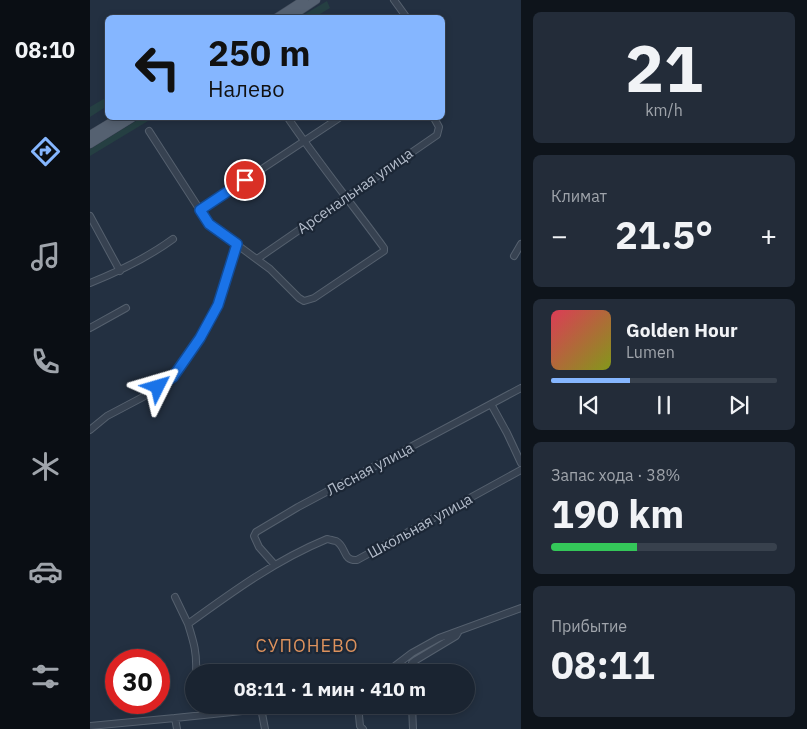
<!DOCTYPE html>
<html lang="ru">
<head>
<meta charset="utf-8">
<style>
  :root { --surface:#1a2431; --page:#232c39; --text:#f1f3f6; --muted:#9fa4ab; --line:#38414d; --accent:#85b6ff }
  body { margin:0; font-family:"IBM Plex Sans",sans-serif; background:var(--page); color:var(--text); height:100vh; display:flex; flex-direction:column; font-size:19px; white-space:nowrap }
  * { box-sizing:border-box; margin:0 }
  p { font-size:16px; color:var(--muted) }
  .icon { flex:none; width:28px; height:28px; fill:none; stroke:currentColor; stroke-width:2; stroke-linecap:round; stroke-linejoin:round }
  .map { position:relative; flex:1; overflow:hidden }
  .sheet { display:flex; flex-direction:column; gap:12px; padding:12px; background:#0e141b; width:286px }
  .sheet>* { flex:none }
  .banner { position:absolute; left:15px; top:15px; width:340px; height:105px; border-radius:8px; box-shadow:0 2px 8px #0003,0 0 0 1px var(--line); background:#85b6ff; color:#111; overflow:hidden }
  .speed { position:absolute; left:15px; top:649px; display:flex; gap:10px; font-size:25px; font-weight:700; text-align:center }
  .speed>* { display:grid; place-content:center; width:65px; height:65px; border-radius:50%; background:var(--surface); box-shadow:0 2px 8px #0003,0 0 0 1px var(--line); line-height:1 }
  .speed .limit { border:8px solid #d22; background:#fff; color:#111 }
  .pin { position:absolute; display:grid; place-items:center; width:42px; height:42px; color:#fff; margin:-21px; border:2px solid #fff; border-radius:50%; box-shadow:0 1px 5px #0007 }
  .me { position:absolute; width:55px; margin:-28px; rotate:50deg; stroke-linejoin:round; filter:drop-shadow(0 0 4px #0008) }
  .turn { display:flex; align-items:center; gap:18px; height:105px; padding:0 20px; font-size:22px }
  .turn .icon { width:65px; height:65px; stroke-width:2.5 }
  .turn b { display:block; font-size:35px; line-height:42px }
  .big { font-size:38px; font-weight:700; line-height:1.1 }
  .sheet .tile { flex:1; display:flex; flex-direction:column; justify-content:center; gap:8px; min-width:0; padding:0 18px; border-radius:8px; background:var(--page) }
  .sheet .dial { align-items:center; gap:0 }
  .dial b { font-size:65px; line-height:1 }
  .song { display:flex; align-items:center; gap:15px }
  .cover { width:60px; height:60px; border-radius:8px; background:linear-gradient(135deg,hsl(350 70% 55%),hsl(70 70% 35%)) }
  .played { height:5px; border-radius:2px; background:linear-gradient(90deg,var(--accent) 35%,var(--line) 35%) }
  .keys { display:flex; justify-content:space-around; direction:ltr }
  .heat { display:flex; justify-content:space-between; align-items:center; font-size:28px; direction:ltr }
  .charge { height:8px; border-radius:4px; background:linear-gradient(90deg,#34c759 38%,var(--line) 0) }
  .trip { position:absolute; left:95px; top:664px; width:290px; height:50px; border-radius:25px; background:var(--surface); box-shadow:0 2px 8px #0003,0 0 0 1px var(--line); font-weight:700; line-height:50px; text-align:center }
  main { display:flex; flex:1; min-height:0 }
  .menu { display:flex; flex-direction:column; width:90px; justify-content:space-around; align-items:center; background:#0a0e14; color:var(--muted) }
  .menu .icon { width:35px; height:35px }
  .menu .current { color:var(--accent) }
  .menu b { font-size:22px; color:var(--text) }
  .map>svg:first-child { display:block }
  .green { fill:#253f42 }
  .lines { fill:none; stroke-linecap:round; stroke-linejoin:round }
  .minor-casing { stroke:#55606e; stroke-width:8 }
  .major-casing { stroke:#414b5a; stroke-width:9 }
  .minor { stroke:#374251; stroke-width:6 }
  .major { stroke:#556171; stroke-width:8 }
  .route-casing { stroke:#114b97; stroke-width:12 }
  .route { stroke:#1a73e8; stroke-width:9 }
  .labels { text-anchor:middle; stroke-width:4.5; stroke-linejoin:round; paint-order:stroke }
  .street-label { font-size:15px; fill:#b4bdcb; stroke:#1c2736 }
  .quarter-label { font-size:18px; letter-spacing:1px; fill:#dd925d; stroke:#1c2736 }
</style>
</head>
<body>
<main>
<nav class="menu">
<b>08:10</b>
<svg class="icon current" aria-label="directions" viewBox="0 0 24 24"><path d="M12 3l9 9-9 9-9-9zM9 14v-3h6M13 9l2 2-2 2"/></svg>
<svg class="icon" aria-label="music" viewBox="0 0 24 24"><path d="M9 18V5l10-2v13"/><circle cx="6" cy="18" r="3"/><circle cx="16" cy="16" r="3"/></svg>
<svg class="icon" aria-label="phone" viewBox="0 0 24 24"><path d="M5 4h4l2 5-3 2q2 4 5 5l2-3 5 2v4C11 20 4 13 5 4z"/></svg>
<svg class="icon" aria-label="climate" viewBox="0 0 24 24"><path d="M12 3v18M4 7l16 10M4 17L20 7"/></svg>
<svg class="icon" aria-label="car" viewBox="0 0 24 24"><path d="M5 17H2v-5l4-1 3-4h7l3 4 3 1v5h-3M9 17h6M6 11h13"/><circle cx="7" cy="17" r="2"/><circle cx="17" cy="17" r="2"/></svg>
<svg class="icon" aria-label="filters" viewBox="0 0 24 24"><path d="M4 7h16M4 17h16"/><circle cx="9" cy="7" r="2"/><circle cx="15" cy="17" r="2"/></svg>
</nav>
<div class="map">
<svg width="431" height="729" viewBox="0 0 431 729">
  <rect width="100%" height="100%" fill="#233041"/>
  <path class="green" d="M237,1L240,8L225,17H210Z
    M17,97V106L0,117V107Z
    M51,118H63L0,156V149Z"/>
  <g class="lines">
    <g class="minor-casing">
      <path id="minor" d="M304,0L317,18
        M59,131L119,224L180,269L209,298L214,301L224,298L294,251V248C262,204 228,162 198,118
        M110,210L249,118
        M0,216L30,271
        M424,256L431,244
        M167,259L347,135L349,127L344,118
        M0,283C30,271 57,258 83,239
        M0,328L36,308
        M401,404L417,433L431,463
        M0,430L17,416L53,397L83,377L110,338L128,305L147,244
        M184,564L169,547L164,536L166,532L208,507L431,388
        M85,597L98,624
        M106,672C107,653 104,643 98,624C142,592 186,560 237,539C238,539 245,541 246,541C257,547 252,561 267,560L431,470
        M297,672L322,653L349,638L431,608
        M320,672L322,663L326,660L366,636L369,631
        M111,705L113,715
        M268,705L270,726L273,729
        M322,705L323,729
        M171,708L175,729
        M85,718L87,729
        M0,726L85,718L152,711L179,705"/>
    </g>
    <g class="major-casing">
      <path id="major" d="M186,18L214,0
        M199,18L226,0
        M0,135L28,118
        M0,144L42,118"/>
    </g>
    <use href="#minor" class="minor"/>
    <use href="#major" class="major"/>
  </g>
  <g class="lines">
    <g class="route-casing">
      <path id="route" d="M68,387L83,377L110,338L128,305L147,244L119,224L110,210L155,180"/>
    </g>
    <use href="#route" class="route"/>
  </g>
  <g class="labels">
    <g class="street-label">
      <text transform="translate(265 191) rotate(-35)" y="5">Арсенальная улица</text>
      <text transform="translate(280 469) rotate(-28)" y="5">Лесная улица</text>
      <text transform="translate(330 526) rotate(-29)" y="5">Школьная улица</text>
    </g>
    <g class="quarter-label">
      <text x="217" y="652">СУПОНЕВО</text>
    </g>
  </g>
</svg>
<div class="speed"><div class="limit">30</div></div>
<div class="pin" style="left:155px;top:180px;background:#d93025"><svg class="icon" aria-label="arrive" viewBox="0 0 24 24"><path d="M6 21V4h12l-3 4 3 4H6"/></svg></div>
<svg class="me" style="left:68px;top:387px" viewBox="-20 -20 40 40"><path d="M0-17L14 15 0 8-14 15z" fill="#1a73e8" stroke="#fff" stroke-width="4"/></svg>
<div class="trip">08:11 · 1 мин · 410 m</div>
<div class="banner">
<div class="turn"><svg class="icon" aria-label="left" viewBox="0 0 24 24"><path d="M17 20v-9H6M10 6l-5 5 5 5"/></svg><div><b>250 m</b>Налево</div></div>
</div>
</div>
<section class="sheet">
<div class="tile dial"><b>21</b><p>km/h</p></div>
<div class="tile"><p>Климат</p>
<div class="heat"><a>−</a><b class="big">21.5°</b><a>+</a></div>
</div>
<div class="tile">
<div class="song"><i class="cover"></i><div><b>Golden Hour</b><p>Lumen</p></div></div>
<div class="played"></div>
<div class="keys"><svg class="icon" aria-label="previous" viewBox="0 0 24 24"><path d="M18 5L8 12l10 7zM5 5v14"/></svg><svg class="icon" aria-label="pause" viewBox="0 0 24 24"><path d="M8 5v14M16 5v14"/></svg><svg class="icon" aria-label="next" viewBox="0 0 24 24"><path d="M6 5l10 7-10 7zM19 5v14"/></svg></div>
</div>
<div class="tile"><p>Запас хода · 38%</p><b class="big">190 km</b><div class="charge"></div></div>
<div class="tile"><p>Прибытие</p><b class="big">08:11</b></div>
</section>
</main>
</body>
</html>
